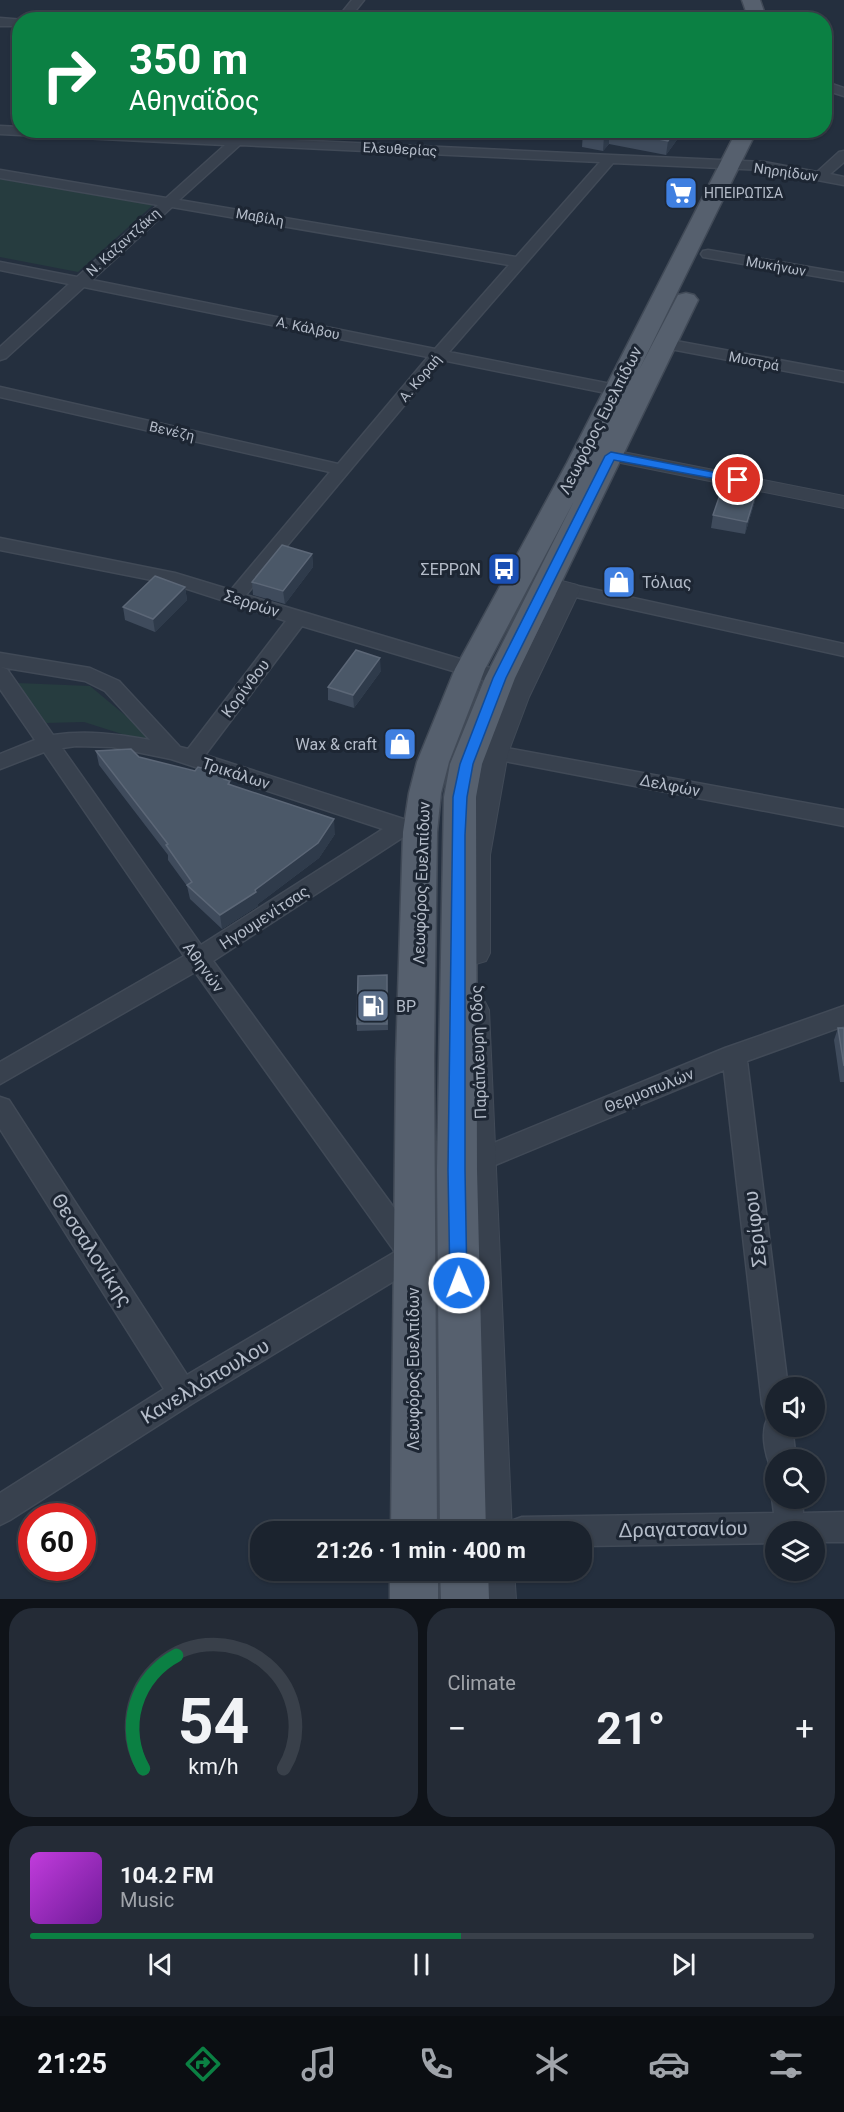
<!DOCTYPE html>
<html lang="en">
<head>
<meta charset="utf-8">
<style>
  :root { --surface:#1b232e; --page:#242b36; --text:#f1f3f6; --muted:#a0a4aa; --line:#39404a; --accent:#0b8043 }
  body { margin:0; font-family:Roboto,sans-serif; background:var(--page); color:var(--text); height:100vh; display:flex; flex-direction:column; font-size:22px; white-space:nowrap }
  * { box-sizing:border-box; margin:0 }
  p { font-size:20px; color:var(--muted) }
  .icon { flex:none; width:33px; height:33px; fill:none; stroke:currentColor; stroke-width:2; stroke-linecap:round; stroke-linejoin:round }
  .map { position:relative; height:1599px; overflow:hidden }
  .sheet { display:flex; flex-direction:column; gap:9px; padding:9px; background:#0f1319; flex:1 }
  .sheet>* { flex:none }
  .banner { position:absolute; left:12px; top:12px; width:820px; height:126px; border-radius:24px; box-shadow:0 2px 4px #0004,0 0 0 2px var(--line); background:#0b8043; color:#fff; overflow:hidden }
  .fabs { position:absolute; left:765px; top:1377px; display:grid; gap:12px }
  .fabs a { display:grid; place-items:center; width:60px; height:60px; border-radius:50%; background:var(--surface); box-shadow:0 2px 4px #0004,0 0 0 2px var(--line); font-size:30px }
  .speed { position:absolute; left:18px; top:1503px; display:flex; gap:12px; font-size:30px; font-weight:700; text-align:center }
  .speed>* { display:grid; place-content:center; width:78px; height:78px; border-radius:50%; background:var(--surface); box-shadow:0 2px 4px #0004,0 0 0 2px var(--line); line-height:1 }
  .speed .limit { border:9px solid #d22; background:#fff; color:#111 }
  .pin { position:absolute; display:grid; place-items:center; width:51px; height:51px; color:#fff; margin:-26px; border:3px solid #fff; border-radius:50%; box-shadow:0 2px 6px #0007 }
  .me { position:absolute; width:66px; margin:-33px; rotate:359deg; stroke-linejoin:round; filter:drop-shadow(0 0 4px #0008) }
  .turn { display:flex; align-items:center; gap:21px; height:126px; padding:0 18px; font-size:27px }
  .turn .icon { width:78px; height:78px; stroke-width:2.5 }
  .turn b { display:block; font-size:42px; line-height:51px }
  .big { font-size:45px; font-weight:700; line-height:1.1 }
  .sheet .tile { flex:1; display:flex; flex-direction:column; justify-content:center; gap:9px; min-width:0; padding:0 21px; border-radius:24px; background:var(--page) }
  .sheet .dial { align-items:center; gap:0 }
  .dial svg { height:156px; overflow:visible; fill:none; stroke:var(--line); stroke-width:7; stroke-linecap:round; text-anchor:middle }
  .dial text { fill:var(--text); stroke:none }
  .song { display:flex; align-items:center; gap:18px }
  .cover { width:72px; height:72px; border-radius:9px; background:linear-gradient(135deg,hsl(290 70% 55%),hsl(280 70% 35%)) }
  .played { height:6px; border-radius:3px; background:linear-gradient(90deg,var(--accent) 55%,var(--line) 55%) }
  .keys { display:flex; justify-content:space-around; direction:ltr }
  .heat { display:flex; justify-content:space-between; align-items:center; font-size:33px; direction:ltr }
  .sheet .tiles { flex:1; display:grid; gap:9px; grid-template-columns:1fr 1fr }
  .tile:last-child { grid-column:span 2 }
  .trip { position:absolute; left:250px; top:1521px; width:342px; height:60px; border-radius:24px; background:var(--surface); box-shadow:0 2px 4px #0004,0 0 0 2px var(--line); font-weight:700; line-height:60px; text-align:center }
  .tab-bar { display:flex; height:96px; justify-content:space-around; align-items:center; background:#0b0e12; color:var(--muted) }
  .tab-bar .icon { width:42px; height:42px }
  .tab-bar .current { color:var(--accent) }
  .tab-bar b { font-size:27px; color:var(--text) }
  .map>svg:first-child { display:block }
  .green { fill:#263c3f }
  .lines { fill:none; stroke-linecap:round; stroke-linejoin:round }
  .minor-casing { stroke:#414a57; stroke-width:3 }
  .tertiary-casing { stroke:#414a57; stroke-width:2 }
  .primary-casing { stroke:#414a57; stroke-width:3 }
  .minor { fill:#38414e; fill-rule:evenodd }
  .tertiary { fill:#38414e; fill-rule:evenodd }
  .primary { fill:#56606e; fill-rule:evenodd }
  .wall { fill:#3f4b5c }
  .shaded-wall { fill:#2f3b4b }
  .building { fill:#4b5868; stroke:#5c6777; stroke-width:1.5 }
  .route { fill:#1a73e8; stroke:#114b97; stroke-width:1.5 }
  .labels { text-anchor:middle; stroke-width:6; stroke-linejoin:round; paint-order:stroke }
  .far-street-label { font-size:14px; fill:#b4bcc9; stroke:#1d2633 }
  .far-poi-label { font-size:14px; fill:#b4bcc9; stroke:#1d2633; text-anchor:start }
  .street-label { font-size:16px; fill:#b4bcc9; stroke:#1d2633 }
  .poi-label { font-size:16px; fill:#b4bcc9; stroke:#1d2633; text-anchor:end }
  .near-street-label { font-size:20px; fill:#b4bcc9; stroke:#1d2633 }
</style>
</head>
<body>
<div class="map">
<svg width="844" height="1599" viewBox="0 0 844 1599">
  <rect width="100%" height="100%" fill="#242f3e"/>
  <path class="green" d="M0,179L153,205L78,272L0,257Z
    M18,683L90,686L163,747L84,722L46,723Z"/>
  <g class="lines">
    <g class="minor-casing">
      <path id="minor" d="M352,0H364L348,20H336Z
        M0,18L24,20H20V26H0Z
        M829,83L844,88V96L825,90V84Z
        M0,126L20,127V130H94L233,137L240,134L246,138L764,162L817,172L839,152L844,151V162L830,174L844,177V185L764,170L613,163L449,352L616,385L622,387L624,390L622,393L616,395L442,360L246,595L507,673L510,678L507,683L500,685L302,626L205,755L419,824L422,830L419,836L411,838L405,836L213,961L422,1246L426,1255L422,1264L193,1403L10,1520L0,1525V1493L164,1389L0,1129V1097L9,1100L187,1375L395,1252L195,972L0,1084V1062L184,956L44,752L0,769V754L35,740L0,689V667L7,669L53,735C87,730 117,734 150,740L105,691L85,681L0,667V653L90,668L119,681L180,747L188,749L286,621L172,584L0,550V538L175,573L231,590L330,472L0,397V387L338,464L428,357L84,287L6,358L0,360V347L69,284L0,270V262L77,277L158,205L0,178V170L166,198L225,145L0,134ZM240,145L600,162L516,257L179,200ZM172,207L509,265L435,349L92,280ZM76,746L112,747L171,759L383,829L201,945L62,748Z
        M708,250L844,273V281L703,257L701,254L703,251Z
        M665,339L844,372V382L660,347L657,344L660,341Z
        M569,584L844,644V656L562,594L560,590L562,586Z
        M496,746L844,810V826L489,758L486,753L489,748Z
        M844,1006V1026L747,1061L788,1388H776V1426H792L796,1460H776V1472L772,1470C765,1455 759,1429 770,1415L766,1414L762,1404L724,1070L471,1175L462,1172L458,1164L462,1156L725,1048Z
        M776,1490V1498H802L803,1513L844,1512V1542H814V1532H776V1543L582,1546V1532H507L511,1521L522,1517L774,1513L772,1498Z"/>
    </g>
    <g class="tertiary-casing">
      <path id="tertiary" d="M588,445L844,496V508L581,455L578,451L581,447Z
        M547,577L577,585L580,590L529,697L508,753L490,855V953L486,961L476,964L466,961L462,953L464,855L484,753L505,697L556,594L539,589L536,584L539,579Z
        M475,998L485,1002L489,1010L512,1532H476L461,1010L465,1002Z
        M478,1570H514L516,1599H478Z"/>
    </g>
    <g class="primary-casing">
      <path id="primary" d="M742,0H760L767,20H749Z
        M737,130H757L639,370L678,295L686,293L694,295L698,300L515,678L482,764L476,797L477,1170L486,1532H440L437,1170L444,797L450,764L485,678L574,501L485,669L449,762L441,793L437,832L434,1059L437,1532H391L396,1059L403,832L409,793L417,762L455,669L567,463Z
        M390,1570H438V1599H390Z
        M440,1570H488L489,1599H441Z"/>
    </g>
    <use href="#minor" class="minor"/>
    <use href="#tertiary" class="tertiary"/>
    <use href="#primary" class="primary"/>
  </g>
  <path class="wall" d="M204,130H232L228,135Z
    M584,130H680L679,137L666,155L609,144L603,151L582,147L583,132Z
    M757,489L755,501L745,534L711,528L713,515Z
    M312,554L313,567L285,604L253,595L252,582Z
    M185,587L187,600L155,632L125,620L123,607Z
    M381,671L354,708L328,700V687Z
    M96,751L195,771L227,775L228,780L230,781V784L335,834L319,858L258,904V906L222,929L190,899L187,886L168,860V855L99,765Z
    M387,975L388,1030L357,1031V1024Z
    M838,1028H844V1082H840L834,1040Z"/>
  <path class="shaded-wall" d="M609,130V144L603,151L604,136Z
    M675,130H680L679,137L666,155L668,141Z
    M757,489L755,501L745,534L747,522Z
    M312,554L313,567L285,604L283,591Z
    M185,587L187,600L155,632L153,619Z
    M380,658L381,671L354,708L353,695Z
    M334,819L335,834L319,858L258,904V906L222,929L220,915L255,890Z"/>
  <path class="building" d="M584,130H609L604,136L583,132Z
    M615,130H675L668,141Z
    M724,483L757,489L747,522L713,515Z
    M282,545L312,554L283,591L252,582Z
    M155,576L185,587L153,619L123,607Z
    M356,650L380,658L353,695L328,687Z
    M131,749L139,757L195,771L198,767L227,775L224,779L230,781L228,784L334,819L318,843L255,890L256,892L220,915L187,885L192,882L166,845L168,844L96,751Z
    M387,975V1024H357L358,976Z
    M838,1028H844V1066Z"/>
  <path class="route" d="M611,452L738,477L743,480L738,483L614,460L506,678L473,764L467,797L465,835V1170L467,1283L465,1289L459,1291L453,1289L450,1283L448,1170L453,797L460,764L493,678L605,456Z"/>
  <defs>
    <g id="supermarket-square" transform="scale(1.725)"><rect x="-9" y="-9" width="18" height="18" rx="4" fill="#3f7fe0" stroke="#1d2633"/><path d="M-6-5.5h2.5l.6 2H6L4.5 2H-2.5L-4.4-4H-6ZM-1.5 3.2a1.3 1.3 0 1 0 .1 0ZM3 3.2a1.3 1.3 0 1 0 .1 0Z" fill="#fff"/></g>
    <g id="bus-square" transform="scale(1.725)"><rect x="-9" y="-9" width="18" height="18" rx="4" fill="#1a4fb4" stroke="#1d2633"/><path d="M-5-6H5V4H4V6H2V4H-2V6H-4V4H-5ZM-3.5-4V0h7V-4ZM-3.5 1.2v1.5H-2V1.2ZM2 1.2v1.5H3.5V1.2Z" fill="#fff"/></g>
    <g id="shop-square" transform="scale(1.725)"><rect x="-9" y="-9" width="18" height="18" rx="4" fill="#3f7fe0" stroke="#1d2633"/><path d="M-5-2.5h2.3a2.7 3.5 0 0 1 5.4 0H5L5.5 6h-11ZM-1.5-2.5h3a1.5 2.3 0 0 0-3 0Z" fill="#fff"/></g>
    <g id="fuel-square" transform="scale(1.725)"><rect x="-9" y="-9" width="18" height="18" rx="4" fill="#5c6f8a" stroke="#1d2633"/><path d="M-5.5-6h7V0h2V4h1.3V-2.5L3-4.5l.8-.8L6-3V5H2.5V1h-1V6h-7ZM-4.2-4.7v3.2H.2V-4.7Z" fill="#fff"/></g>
  </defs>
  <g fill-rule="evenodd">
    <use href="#supermarket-square" x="681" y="193"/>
    <use href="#bus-square" x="504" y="569"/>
    <use href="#shop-square" x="619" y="582"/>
    <use href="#shop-square" x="400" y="744"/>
    <use href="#fuel-square" x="373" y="1006"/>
  </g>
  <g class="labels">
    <g class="far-street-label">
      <text transform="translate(400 149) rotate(3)" y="5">Ελευθερίας</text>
      <text transform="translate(786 172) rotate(8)" y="5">Νηρηίδων</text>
      <text transform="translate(260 217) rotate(10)" y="5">Μαβίλη</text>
      <text transform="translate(123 242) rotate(-42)" y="5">Ν. Καζαντζάκη</text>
      <text transform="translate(776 266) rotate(10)" y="5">Μυκήνων</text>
      <text transform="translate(308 328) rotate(12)" y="5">A. Κάλβου</text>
      <text transform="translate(754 361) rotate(11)" y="5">Μυστρά</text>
      <text transform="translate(420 378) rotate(-50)" y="5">Α. Κοραή</text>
      <text transform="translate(172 431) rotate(13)" y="5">Βενέζη</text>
    </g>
    <g class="far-poi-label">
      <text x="704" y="198">ΗΠΕΙΡΩΤΙΣΑ</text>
    </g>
    <g class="street-label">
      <text transform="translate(600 420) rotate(-63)" y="6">Λεωφόρος Ευελπίδων</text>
      <text transform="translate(252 603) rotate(18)" y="6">Σερρών</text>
      <text transform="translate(245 688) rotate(-53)" y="6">Κορίνθου</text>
      <text transform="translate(236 773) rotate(18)" y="6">Τρικάλων</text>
      <text transform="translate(670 785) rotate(11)" y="6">Δελφών</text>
      <text transform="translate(421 883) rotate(-88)" y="6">Λεωφόρος Ευελπίδων</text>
      <text transform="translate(264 917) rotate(-33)" y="6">Ηγουμενίτσας</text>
      <text transform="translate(204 967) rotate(54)" y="6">Αθηνών</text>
      <text transform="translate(478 1052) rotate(-92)" y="6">Παράπλευρη Οδός</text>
      <text transform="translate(649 1090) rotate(-22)" y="6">Θερμοπυλών</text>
      <text transform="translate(413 1369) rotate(-90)" y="6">Λεωφόρος Ευελπίδων</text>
    </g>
    <g class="poi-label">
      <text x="481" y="575">ΣΕΡΡΩΝ</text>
      <text x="642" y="588" text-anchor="start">Τόλιας</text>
      <text x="377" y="750">Wax &amp; craft</text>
      <text x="396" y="1012" text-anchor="start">BP</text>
    </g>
    <g class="near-street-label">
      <text transform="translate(755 1229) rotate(-97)" y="7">Σερίφου</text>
      <text transform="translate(92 1250) rotate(57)" y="7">Θεσσαλονίκης</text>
      <text transform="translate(205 1381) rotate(-31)" y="7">Κανελλόπουλου</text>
      <text transform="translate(683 1529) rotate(-1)" y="7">Δραγατσανίου</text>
    </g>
  </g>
</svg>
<div class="fabs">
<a><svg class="icon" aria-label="sound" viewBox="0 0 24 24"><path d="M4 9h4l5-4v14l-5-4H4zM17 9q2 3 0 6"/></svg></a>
<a><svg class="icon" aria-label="search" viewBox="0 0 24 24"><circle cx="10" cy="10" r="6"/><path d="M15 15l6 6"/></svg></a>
<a><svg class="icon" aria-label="layers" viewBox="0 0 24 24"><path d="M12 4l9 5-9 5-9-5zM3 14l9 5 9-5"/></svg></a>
</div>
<div class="speed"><div class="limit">60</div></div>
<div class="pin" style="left:738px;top:480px;background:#d93025"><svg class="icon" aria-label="arrive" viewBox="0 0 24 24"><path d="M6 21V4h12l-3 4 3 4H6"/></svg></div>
<svg class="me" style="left:459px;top:1283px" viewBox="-20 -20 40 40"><circle r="17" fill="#1a73e8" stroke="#fff" stroke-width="3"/><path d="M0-11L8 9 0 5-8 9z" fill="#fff"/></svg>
<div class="trip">21:26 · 1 min · 400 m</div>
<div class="banner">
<div class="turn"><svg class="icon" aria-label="right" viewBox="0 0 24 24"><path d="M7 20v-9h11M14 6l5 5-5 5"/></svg><div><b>350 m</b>Αθηναΐδος</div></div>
</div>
</div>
<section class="sheet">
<div class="tiles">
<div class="tile dial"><svg viewBox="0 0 100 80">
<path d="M14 69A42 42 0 1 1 86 69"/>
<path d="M14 69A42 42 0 0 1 31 11" stroke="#0b8043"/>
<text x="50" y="56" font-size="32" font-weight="700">54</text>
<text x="50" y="72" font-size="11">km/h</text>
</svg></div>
<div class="tile"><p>Climate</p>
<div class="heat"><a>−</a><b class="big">21°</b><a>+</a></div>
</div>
<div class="tile">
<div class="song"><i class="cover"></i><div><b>104.2 FM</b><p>Music</p></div></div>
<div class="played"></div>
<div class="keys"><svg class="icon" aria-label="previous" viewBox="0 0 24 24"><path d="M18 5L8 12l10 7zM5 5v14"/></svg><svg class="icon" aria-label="pause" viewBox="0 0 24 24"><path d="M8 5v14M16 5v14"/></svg><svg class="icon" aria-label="next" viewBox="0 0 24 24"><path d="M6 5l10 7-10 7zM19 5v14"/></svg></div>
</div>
</div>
</section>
<nav class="tab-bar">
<b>21:25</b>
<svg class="icon current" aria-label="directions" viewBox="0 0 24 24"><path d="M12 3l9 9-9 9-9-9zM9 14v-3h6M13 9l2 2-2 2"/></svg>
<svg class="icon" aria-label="music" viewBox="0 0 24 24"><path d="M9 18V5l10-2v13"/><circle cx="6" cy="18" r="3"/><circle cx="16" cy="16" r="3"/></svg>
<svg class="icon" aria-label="phone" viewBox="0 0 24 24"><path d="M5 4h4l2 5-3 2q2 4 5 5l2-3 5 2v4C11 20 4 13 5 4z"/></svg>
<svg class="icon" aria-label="climate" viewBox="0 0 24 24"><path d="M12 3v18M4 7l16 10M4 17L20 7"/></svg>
<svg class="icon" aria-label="car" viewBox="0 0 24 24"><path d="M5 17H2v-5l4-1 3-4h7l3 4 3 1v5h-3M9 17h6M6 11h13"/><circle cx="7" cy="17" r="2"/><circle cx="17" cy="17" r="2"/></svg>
<svg class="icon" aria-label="filters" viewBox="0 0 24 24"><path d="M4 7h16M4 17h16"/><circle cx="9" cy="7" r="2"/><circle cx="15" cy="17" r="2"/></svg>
</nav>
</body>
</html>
